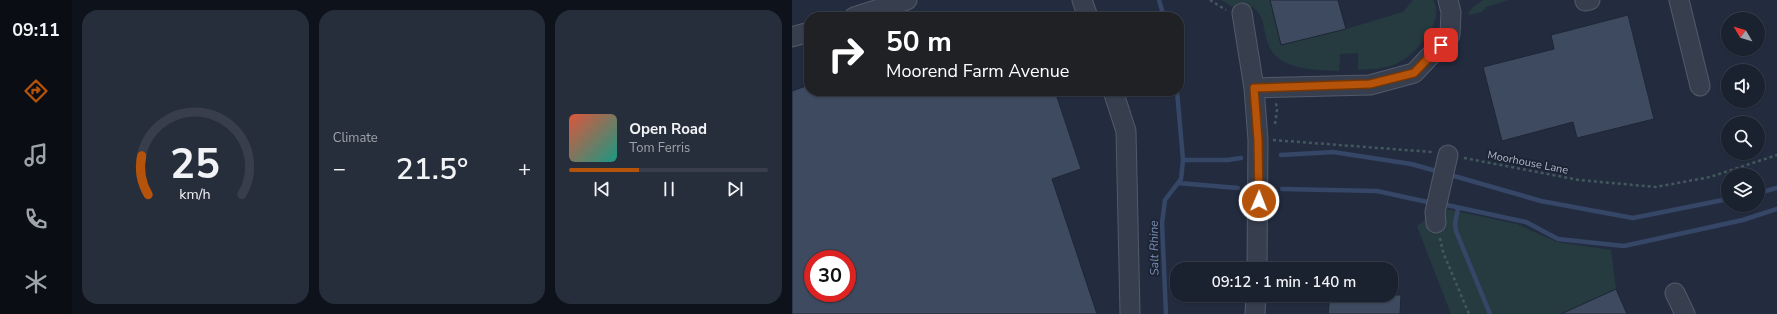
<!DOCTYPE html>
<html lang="en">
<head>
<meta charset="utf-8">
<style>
  :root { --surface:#1a212f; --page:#272e3b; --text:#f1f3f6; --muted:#9fa3aa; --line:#383e4b; --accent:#b45309 }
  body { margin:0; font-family:"Nunito Sans",sans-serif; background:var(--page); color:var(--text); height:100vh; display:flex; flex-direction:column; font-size:15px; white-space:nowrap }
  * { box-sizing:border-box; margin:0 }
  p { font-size:13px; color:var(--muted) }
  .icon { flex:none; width:22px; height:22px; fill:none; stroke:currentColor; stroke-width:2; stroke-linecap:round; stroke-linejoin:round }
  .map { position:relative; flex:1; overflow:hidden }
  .panel { display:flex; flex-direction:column; gap:10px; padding:10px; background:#0e121a; width:720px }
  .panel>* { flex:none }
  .banner { position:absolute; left:12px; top:12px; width:380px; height:84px; border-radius:16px; box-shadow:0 1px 3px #0004,0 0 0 1px var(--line); background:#202124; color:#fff; overflow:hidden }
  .needle { width:26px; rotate:308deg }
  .tools { position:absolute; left:929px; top:12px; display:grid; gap:8px }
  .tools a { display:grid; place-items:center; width:44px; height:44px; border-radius:50%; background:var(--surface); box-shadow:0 1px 3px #0004,0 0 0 1px var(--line); font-size:20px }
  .speed { position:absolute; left:12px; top:250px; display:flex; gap:8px; font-size:20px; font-weight:700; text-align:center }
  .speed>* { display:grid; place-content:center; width:52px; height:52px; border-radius:50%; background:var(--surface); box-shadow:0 1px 3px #0004,0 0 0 1px var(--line); line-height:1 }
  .speed .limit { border:6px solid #d22; background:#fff; color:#111 }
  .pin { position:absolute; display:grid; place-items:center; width:34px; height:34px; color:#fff; margin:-17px; border-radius:8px; box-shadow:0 2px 6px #0006 }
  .me { position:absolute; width:44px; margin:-22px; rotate:1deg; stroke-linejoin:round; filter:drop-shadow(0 0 3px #0008) }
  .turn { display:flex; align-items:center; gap:14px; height:84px; padding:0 16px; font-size:18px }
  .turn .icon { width:52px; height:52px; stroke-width:2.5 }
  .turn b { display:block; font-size:28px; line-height:34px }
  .big { font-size:30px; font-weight:600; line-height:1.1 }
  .panel .widget { flex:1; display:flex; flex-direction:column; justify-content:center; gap:6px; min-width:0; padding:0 14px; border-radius:16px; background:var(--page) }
  .panel .dial { align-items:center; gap:0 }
  .dial svg { height:104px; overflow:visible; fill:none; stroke:var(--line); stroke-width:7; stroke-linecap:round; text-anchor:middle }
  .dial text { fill:var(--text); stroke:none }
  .song { display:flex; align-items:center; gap:12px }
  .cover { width:48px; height:48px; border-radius:6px; background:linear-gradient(135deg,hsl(10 70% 55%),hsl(170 70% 35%)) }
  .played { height:4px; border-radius:2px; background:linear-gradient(90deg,var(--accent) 35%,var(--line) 35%) }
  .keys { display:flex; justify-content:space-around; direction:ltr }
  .heat { display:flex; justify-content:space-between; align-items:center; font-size:22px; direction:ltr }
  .panel .tiles { flex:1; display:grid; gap:10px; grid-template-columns:repeat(3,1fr) }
  .trip { position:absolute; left:378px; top:262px; width:228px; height:40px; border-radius:16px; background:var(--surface); box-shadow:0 1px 3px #0004,0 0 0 1px var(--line); font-weight:600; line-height:40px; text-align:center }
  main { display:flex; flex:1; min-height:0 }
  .menu { display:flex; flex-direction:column; width:72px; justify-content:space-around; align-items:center; background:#0a0d13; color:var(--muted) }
  .menu .icon { width:28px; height:28px }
  .menu .selected { color:var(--accent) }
  .menu b { font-size:18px; color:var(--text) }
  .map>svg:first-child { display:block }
  .green { fill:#253b40 }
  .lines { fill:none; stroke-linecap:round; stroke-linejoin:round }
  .stream { stroke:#354667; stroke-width:4.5 }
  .building { fill:#3e4a5f; stroke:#1e2636; fill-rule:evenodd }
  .minor-casing { stroke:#525a6a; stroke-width:21 }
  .path { stroke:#43585d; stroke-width:2.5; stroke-dasharray:3 3; stroke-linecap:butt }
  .minor { stroke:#373f4f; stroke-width:19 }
  .route-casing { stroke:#753606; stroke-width:10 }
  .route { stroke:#b45309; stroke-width:7 }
  .labels { text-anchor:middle; stroke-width:4; stroke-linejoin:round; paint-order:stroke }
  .street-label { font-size:11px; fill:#b3baca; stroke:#1c2434 }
  .water-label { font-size:12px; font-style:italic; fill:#798db3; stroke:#1c2434 }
</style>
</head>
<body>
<main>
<nav class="menu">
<b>09:11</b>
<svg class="icon selected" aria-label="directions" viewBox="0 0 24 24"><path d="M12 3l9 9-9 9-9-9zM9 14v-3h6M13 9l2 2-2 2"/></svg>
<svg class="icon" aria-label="music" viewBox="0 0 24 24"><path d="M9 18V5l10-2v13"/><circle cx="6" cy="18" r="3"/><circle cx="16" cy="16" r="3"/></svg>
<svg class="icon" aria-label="phone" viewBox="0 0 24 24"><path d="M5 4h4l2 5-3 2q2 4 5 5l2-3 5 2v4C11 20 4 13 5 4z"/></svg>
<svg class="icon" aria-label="climate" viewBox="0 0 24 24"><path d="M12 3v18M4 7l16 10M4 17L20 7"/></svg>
</nav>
<section class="panel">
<div class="tiles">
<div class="widget dial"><svg viewBox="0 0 100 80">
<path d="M14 69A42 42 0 1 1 86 69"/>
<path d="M14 69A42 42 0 0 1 9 39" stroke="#b45309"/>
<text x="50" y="56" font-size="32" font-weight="700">25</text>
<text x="50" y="72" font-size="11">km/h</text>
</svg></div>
<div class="widget"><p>Climate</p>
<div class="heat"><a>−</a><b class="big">21.5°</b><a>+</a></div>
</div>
<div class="widget">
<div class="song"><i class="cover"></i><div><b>Open Road</b><p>Tom Ferris</p></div></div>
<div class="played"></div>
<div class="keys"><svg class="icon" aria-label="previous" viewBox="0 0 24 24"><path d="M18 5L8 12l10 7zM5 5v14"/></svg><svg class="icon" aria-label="pause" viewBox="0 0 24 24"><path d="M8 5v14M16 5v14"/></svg><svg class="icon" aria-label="next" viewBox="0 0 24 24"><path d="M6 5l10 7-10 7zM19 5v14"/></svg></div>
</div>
</div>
</section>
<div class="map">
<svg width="985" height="314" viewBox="0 0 985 314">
  <rect width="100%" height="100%" fill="#232c3f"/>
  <path class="green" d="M429,0H478L489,45L554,29L611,12L621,0H641C654,21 624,54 606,63C594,69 579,69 566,70V53L548,54L547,71C519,69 481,71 474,37C470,21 473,19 461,7L442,8Z
    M691,0H717L694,7L690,12L678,15L676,13L681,7Z
    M649,208L725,224L765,242L819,250L824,289L769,314H659L625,226Z"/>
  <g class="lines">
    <path class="stream" d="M367,0L372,17
      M489,155L541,152L619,164L648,172
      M391,160H436L449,158
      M655,174L749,201L841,218L936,199
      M386,183L446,188
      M490,189L585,191L640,203
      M966,193L985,188
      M650,204L734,222L766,239L832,246L951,220L985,209
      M666,208L663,224L664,231L698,314
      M374,314L370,223L373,200L389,179L391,160L385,91"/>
  </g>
  <path class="building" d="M478,0H546L554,29L489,45Z
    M836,15L862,119L785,138L781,122L710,141L691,67L762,49L759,35Z
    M17,85V91H263L289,169L260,179L305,314H0V91ZM21,259H55V293H21Z
    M824,289L835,314H769Z
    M538,295H609L608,314H536Z"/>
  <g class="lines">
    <g class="minor-casing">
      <path id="minor" d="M290,0L296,17
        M887,0L908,86
        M793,1L798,0
        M450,13L462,88L466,140L465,269
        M62,17L115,0
        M0,37L17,32
        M462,88L578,85L622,73L658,35L659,12L656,0
        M321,91L334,131L338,314
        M644,223L643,212L656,155
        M883,293L893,314
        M463,314L464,295"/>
    </g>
    <path class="path" d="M418,0L434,10
      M483,124L485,110L484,103
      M481,140L640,152
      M672,158L787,180L864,187L918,177L985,155
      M648,238L651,252L677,314"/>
    <use href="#minor" class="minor"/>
  </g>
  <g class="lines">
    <g class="route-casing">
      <path id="route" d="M467,201L466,140L462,88L578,84L622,73L649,45"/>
    </g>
    <use href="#route" class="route"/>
  </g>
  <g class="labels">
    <g class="street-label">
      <text transform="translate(736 162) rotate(11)" y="4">Moorhouse Lane</text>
    </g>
    <g class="water-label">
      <text transform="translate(362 248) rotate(-91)" y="4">Salt Rhine</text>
    </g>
  </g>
</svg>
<div class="tools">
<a><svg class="needle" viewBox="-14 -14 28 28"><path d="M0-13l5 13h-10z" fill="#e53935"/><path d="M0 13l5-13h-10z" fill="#9fa3aa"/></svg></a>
<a><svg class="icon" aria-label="sound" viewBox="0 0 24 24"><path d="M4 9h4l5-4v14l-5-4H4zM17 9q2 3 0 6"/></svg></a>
<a><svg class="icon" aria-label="search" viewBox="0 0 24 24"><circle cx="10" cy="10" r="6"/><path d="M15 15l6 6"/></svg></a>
<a><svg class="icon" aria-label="layers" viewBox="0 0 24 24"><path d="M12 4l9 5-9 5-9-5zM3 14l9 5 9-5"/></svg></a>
</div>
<div class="speed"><div class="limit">30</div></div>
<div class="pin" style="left:649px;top:45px;background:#d93025"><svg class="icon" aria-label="arrive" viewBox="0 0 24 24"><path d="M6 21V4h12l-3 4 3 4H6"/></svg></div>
<svg class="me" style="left:467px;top:201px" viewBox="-20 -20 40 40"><circle r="17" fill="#b45309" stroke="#fff" stroke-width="3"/><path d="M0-11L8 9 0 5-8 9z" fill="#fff"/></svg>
<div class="trip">09:12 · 1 min · 140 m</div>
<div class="banner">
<div class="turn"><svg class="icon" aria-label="right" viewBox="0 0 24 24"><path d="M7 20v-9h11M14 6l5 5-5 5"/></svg><div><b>50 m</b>Moorend Farm Avenue</div></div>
</div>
</div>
</main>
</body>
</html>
